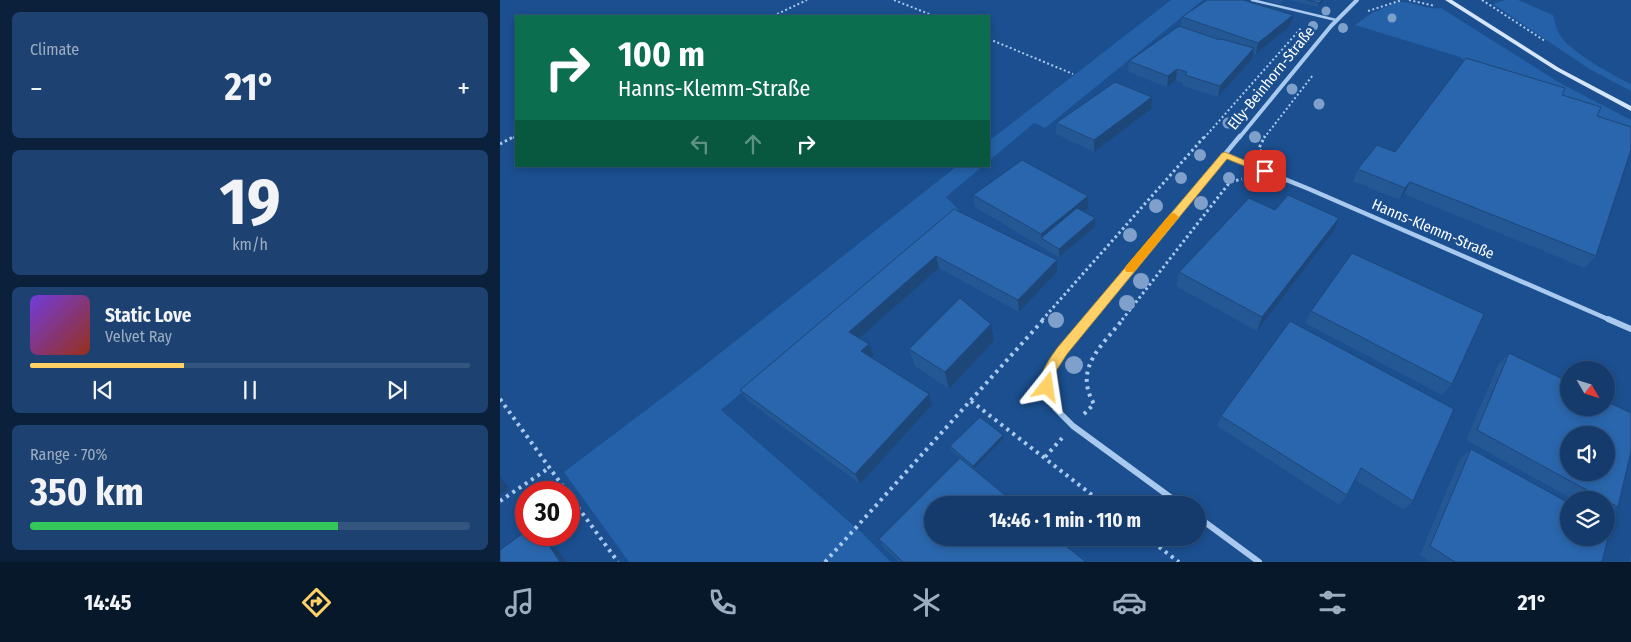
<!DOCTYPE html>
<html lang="en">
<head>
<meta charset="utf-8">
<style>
  :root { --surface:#143b6b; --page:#1d4271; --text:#f1f3f6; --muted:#9dadc1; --line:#33557e; --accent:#ffd166 }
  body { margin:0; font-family:"Fira Sans Condensed",sans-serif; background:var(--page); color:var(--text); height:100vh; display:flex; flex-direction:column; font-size:19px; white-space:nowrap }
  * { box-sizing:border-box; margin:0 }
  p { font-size:16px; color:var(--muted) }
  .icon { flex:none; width:28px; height:28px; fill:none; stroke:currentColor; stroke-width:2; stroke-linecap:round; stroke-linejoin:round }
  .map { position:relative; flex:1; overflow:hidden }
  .panel { display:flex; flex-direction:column; gap:12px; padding:12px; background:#0b203b; width:500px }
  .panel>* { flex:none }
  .guide { position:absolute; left:15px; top:15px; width:475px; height:152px; border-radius:0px; box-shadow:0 2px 8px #0003,0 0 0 1px var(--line); background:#0b6e4f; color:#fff; overflow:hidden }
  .needle { width:32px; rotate:129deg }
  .fabs { position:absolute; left:1060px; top:361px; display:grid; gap:10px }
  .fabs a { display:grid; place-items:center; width:55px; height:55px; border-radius:50%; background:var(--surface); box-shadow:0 2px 8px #0003,0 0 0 1px var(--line); font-size:25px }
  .speed { position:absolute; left:15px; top:481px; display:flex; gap:10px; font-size:25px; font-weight:700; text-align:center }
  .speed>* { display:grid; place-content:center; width:65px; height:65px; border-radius:50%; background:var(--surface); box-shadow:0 2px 8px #0003,0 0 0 1px var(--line); line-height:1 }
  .speed .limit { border:8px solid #d22; background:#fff; color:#111 }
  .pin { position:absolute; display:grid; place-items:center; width:42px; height:42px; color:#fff; margin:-21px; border-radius:10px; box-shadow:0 2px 8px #0006 }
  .me { position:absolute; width:55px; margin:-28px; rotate:15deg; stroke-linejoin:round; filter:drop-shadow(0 0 4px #0008) }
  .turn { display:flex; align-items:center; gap:18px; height:105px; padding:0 20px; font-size:22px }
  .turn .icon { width:65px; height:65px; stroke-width:2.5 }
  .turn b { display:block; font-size:35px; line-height:42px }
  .lanes { display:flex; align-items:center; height:48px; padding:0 20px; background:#0003; justify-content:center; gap:25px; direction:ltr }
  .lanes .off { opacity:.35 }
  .big { font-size:38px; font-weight:700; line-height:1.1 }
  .panel .card { flex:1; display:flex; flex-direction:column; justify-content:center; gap:8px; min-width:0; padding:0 18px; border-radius:8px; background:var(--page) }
  .panel .dial { align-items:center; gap:0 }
  .dial b { font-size:65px; line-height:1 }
  .song { display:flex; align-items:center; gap:15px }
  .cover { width:60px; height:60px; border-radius:8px; background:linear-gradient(135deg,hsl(260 70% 55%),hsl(10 70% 35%)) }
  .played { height:5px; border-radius:2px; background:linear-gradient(90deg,var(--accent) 35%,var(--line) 35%) }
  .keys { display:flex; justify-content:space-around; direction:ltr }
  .heat { display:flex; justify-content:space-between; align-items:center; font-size:28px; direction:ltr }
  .charge { height:8px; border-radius:4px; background:linear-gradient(90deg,#34c759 70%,var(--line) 0) }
  .trip { position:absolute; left:424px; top:496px; width:282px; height:50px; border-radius:25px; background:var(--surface); box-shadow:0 2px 8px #0003,0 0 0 1px var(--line); font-weight:700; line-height:50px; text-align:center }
  .dock { display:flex; height:80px; justify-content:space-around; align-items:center; background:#08182b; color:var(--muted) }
  .dock .icon { width:35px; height:35px }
  .dock .active { color:var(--accent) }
  .dock b { font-size:22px; color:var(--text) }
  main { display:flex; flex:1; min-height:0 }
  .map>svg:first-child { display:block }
  .green { fill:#2461a8 }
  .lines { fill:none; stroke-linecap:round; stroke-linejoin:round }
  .path-far2 { stroke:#a9c9ee; stroke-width:2; stroke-dasharray:2 2.5; stroke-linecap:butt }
  .path-far1 { stroke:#a9c9ee; stroke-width:3; stroke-dasharray:2.5 3; stroke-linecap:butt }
  .path { stroke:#a9c9ee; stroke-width:4; stroke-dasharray:3 4.5; stroke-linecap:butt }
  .service { stroke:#a9c9ee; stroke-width:2.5 }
  .minor-far2 { stroke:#a9c9ee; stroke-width:4 }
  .minor-far1 { stroke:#a9c9ee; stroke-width:4.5 }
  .minor { stroke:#a9c9ee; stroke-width:6 }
  .secondary { fill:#d6e6fa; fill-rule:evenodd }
  .tree { fill:#7ea0ca }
  .wall { fill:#245895 }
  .shaded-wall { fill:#1d4779 }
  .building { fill:#2a66ad; stroke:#1d4779; fill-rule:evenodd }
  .route { fill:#ffd166; stroke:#a68842 }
  .slow { fill:#f59e0b }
  .labels { text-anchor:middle; stroke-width:5; stroke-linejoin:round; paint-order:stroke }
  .street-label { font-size:15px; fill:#fff; stroke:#1b4f8f }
</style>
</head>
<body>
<main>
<section class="panel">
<div class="card"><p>Climate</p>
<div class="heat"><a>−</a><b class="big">21°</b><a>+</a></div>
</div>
<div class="card dial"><b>19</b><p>km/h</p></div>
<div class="card">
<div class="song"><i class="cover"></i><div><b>Static Love</b><p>Velvet Ray</p></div></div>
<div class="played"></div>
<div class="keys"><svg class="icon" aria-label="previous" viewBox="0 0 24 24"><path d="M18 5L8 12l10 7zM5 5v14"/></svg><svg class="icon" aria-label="pause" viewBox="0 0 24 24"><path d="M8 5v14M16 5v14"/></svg><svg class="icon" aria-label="next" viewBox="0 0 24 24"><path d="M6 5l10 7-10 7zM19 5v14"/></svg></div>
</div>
<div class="card"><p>Range · 70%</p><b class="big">350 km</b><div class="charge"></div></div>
</section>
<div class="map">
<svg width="1131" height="562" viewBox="0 0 1131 562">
  <rect width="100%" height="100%" fill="#1b4f8f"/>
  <path class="green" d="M671,0H703L545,128L534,123L489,161V141Z
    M1005,0H1018L1053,15C1055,22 1057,31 1061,37C1072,52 1113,76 1131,84V91L1091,70L993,4Z
    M897,2C914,1 928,11 941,8L1060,83L1131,120V133L1072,102L979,73L960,57L855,25L872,13Z
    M457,166H483L446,197L459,210L221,410L361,532L391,562H129L64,472L186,380Z"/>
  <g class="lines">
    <path class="path-far2" d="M394,0L434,16
      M909,0L935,6
      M982,0L1045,41
      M868,11L902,0
      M273,16L307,0
      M489,39L573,74
      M13,138L16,136
      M704,138L802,27
      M764,138L813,75"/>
    <path class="path-far1" d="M0,144L15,136
      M761,152L759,148L765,136
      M542,320L705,136
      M622,320L730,182L742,179"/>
    <path class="path" d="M0,399L67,492
      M471,401L605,505
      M584,414L594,404C573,368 602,346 623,319
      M545,457L563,437
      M69,495L118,562
      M0,501L49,468
      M647,538L679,562
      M325,562L544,319"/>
    <path class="service" d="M752,0L836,20"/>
    <path class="minor-far2" d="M739,138L831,26L857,0"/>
    <path class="minor-far1" d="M725,155L809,189L1110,320
      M588,320L740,136"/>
    <path class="minor" d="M589,319L555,362L548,382L551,400L556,409L573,426L681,505
      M1108,319L1131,329
      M698,517L759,562"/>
    <path class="secondary" d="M945,0H952L1059,68L1131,106V111L1055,70Z"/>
  </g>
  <g class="tree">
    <circle cx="826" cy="11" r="4.5"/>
    <circle cx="892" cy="18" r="4.5"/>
    <circle cx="813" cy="26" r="5"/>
    <circle cx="843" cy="28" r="5"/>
    <circle cx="787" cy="57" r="5"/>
    <circle cx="792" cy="89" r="5.5"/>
    <circle cx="819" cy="104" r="5.5"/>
    <circle cx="728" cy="123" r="5.5"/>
    <circle cx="755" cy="137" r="6"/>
    <circle cx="700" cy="155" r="6"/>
    <circle cx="681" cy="178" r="6"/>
    <circle cx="729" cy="178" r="6"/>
    <circle cx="701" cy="203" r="7"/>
    <circle cx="656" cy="206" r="7"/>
    <circle cx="630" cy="235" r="7"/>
    <circle cx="641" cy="281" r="8"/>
    <circle cx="627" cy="303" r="8"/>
    <circle cx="556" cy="320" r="8"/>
    <circle cx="574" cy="365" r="9"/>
  </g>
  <path class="wall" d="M765,0H783L779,4Z
    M790,0H824L818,7Z
    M793,15L790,26L756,54L753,53L752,59L718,97L683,86V83L676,80L667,87L628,72L629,61L680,27L682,17Z
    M1062,95L1097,116L1096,256L1085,268L904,194L899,200L853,181L858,169L895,152Z
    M652,97L651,109L594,152L556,134V123Z
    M473,195L588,196V208L583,212L595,218V227L559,257L475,207Z
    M454,209L557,272L519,312L439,268L360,338L369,344L374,355L371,358L432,405L360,484L248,401L240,390Z
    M775,210L833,232L757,331L676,286L679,272Z
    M811,311L952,384L942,395L805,323Z
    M790,321L913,501L904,510L855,480L847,495L839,505L717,426L721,416Z
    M494,341L449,389L415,366L409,349Z
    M1009,353L1118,507L1106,514V500H1074L966,440L998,365Z
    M503,435V439L474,469L451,450L450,446Z
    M971,449L1102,562H930L920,555L960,459Z
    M379,539L586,562H399L384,548Z
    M1131,551V562H1129Z"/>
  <path class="shaded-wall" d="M822,0H824L818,7L819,3Z
    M793,15L790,26L756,54L758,43Z
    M754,48L752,59L718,97L720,86Z
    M677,69L676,80L667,87L668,76Z
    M652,97L651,109L594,152V140Z
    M910,182L904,194L899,200L905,188Z
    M588,196V208L547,242L541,238L542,246L541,234Z
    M595,218V227L559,257V249Z
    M839,218L833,232L757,331L762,317Z
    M436,256L439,268L354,343L349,332Z
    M557,260V272L519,312L518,300Z
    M491,324L494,341L449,389L445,372Z
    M369,344L374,355L366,363L361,351Z
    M429,394L432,405L360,484L355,474Z
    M503,435V439L474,469L473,466Z
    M0,476L9,489L0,495Z
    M42,535H48L66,562H60Z"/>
  <path class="building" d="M707,0H743L793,15L758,43L682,17Z
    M807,0H822L819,3Z
    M679,26L720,40L721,39L754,48L720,86L685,75L687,72L677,69L668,76L629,61Z
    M966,58L1065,88L1062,95L1101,107L1097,116L1131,127V150L1096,256L910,182L905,188L858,169L877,145L895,152Z
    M615,82L652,97L594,140L556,123Z
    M522,160L588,196L541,234L473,195Z
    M788,195L839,218L762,317L679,272L749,198L775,210Z
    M577,208L595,218L559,249L541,238Z
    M454,209L557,260L518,300L436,256L349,332L369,344L361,351L429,394L355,474L240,390Z
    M852,253L984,314L952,384L811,311Z
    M460,298L491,324L445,372L409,349Z
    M790,321L954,409L913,501L861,468L847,495L721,416Z
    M1009,353L1069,382V408H1106V401L1131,413V451L1118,507L977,430ZM1069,435H1106V472H1069Z
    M480,417L503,435L473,466L450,446Z
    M971,449L1069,503V538H1106V524L1111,526L1102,562H955L930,546Z
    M460,458L517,505H432V538H556L586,562H403L379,539Z
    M26,531V535H42L60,562H0V550Z"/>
  <path class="route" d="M725,152L770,171L769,173H762L727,159L567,354L556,371L552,391L547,392L542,391C536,376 550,358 558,347L722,153Z"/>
  <path class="slow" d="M674,213L679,217L677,219L634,272H626L625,269L626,266L670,214Z"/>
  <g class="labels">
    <g class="street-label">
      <text transform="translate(771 78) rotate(-51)" y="5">Elly-Beinhorn-Straße</text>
      <text transform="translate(933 229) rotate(23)" y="5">Hanns-Klemm-Straße</text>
    </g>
  </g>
</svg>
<div class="fabs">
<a><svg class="needle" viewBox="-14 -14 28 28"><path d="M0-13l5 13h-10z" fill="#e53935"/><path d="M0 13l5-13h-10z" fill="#9dadc1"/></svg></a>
<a><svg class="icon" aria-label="sound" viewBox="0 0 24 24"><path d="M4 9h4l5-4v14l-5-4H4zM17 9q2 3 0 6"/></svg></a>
<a><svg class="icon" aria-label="layers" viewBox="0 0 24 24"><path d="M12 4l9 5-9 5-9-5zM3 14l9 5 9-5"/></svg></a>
</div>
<div class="speed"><div class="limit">30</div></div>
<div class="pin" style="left:765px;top:171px;background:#d93025"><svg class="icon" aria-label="arrive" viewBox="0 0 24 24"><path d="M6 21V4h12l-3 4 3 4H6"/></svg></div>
<svg class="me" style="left:547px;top:387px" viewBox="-20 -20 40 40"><path d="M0-17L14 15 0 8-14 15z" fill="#ffd166" stroke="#fff" stroke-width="4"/></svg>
<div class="trip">14:46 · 1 min · 110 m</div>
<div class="guide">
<div class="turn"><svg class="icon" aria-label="right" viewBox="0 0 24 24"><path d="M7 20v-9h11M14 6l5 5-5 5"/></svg><div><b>100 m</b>Hanns-Klemm-Straße</div></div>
<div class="lanes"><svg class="icon off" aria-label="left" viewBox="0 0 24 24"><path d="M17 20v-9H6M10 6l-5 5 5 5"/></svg><svg class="icon off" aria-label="ahead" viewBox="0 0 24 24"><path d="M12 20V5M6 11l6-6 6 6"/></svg><svg class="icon" aria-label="right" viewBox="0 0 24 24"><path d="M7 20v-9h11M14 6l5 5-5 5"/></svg></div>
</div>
</div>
</main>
<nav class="dock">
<b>14:45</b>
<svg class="icon active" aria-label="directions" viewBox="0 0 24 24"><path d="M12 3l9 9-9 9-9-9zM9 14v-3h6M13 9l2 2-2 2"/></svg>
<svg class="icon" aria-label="music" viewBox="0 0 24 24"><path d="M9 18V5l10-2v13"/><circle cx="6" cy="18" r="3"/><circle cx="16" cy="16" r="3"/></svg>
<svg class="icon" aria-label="phone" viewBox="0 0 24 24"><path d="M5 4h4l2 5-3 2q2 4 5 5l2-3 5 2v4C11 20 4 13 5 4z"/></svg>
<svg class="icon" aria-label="climate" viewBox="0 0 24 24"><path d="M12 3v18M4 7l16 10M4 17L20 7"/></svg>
<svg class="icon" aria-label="car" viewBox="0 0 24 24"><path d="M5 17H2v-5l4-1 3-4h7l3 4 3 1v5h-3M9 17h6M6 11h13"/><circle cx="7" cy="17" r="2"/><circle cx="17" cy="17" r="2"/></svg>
<svg class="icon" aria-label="filters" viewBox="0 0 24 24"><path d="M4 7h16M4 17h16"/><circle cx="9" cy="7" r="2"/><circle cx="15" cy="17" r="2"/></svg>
<b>21°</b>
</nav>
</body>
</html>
